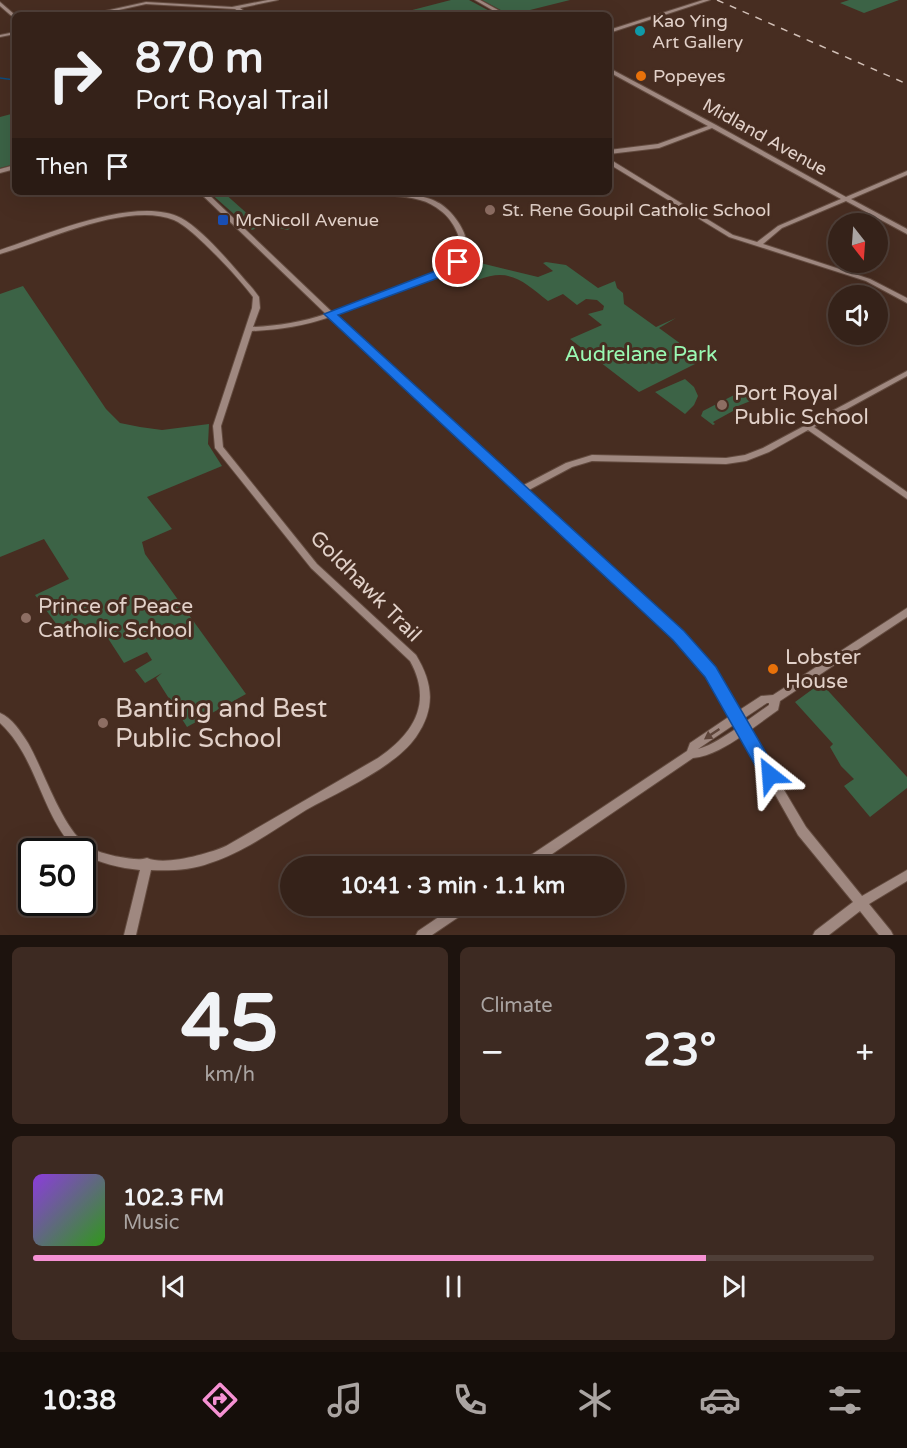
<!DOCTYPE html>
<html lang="en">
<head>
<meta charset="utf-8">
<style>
  :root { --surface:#352219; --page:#3d2a22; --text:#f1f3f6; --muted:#aaa4a2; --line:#4f3f38; --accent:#f591d3 }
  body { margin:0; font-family:"Varela Round",sans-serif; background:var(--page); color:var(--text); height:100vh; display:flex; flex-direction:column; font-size:22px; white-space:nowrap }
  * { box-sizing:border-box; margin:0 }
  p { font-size:20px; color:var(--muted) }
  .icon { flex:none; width:33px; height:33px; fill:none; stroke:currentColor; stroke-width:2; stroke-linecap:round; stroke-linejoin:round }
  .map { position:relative; height:935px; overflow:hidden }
  .details { display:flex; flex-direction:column; gap:12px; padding:12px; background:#1d130e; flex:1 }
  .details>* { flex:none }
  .banner { position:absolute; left:12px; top:12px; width:600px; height:183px; border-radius:9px; box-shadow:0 6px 24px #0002,0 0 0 2px var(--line); background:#352219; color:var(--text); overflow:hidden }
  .needle { width:39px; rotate:163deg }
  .buttons { position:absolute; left:828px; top:213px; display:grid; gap:12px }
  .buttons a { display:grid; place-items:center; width:60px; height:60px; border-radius:50%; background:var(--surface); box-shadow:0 6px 24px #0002,0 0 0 2px var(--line); font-size:30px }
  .speed { position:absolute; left:18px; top:838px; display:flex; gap:12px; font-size:30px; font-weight:700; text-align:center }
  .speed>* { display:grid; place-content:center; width:78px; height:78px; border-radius:50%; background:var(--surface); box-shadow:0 6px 24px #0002,0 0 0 2px var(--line); line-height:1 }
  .speed .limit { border:3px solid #111; border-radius:9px; background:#fff; color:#111 }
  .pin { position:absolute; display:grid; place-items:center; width:51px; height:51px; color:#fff; margin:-26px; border:3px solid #fff; border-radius:50%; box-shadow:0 2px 6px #0007 }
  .me { position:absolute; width:66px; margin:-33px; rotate:332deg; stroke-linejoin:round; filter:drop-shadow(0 0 4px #0008) }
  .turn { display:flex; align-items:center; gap:21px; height:126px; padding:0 24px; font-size:27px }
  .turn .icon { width:78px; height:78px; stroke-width:2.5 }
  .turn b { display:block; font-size:42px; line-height:51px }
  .then { display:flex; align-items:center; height:57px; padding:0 24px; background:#0003; gap:12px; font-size:22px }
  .big { font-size:45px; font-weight:700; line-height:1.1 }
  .details .card { flex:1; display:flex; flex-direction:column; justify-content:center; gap:9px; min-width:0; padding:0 21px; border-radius:9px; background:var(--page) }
  .details .dial { align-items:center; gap:0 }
  .dial b { font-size:78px; line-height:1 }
  .song { display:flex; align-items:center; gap:18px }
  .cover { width:72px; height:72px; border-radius:9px; background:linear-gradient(135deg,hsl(270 70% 55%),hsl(110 70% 35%)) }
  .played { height:6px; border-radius:3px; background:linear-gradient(90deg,var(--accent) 80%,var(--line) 80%) }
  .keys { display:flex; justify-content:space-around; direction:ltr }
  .heat { display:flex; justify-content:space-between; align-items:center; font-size:33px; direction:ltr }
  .details .tiles { flex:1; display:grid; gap:12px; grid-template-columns:1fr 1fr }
  .card:last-child { grid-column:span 2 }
  .trip { position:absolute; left:280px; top:856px; width:345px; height:60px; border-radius:30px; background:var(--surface); box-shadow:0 6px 24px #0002,0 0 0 2px var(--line); font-weight:700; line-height:60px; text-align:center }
  .dock { display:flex; height:96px; justify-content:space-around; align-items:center; background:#150e0a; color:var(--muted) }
  .dock .icon { width:42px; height:42px }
  .dock .selected { color:var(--accent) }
  .dock b { font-size:27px; color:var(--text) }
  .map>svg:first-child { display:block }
  .green { fill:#3c6346 }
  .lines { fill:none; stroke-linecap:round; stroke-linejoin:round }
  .stream { stroke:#0d4c7e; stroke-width:1.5 }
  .secondary-casing { stroke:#634b3f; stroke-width:2 }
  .secondary { fill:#9f8880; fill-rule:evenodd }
  .rail { stroke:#d1bfb6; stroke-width:1.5; stroke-dasharray:7 7; stroke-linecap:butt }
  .oneway { fill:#5d4439 }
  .route { fill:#1a73e8; stroke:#114b97; stroke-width:1.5 }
  .culture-dot { fill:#0f9aa8; stroke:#472d21; stroke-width:2 }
  .food-dot { fill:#e8710a; stroke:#472d21; stroke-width:2 }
  .education-dot { fill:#8d6e63; stroke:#472d21; stroke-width:2 }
  .transit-dot { fill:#1a4fb4; stroke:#472d21; stroke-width:2 }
  .labels { text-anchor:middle; stroke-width:6; stroke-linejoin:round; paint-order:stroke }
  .far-poi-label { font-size:18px; fill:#e2d1c9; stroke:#472d21; text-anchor:start }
  .far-street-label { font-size:18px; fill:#e2d1c9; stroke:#472d21 }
  .park-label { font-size:21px; fill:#9af9b3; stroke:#472d21 }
  .poi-label { font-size:21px; fill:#e2d1c9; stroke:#472d21; text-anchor:start }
  .street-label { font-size:21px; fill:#e2d1c9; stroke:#472d21 }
  .near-poi-label { font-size:26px; fill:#e2d1c9; stroke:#472d21; text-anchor:start }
</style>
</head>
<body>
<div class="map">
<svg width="907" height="935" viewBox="0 0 907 935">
  <rect width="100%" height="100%" fill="#472d21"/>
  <path class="green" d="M451,0H469L497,15H393Z
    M482,0H570L510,15Z
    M849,0H899L864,13L840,3Z
    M15,113V164L0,168V117Z
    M209,192H223L251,217L293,225L288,230L265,225L252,230Z
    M468,260L538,277L553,271L543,263L546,262L566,265L598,288L615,281L617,288L623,293L624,304L656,327L676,318L659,328L703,360L639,392L570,339L602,325L588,314L603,310L604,306L597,300L586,299L577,305L563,294L548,301C524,282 510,267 478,280L459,269Z
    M23,286L106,409L120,423L140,427L162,430L209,424L208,444L222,466L147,497L172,529L142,542L145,554L246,694L187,727L156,678L162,673L145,683L135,670L152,660L147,652L124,663L100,626L68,640L35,595L69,579L44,539L0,557V294Z
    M685,379L694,387L698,396L694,405L685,414L655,392Z
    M748,391L758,398L733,408V411L713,422L715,424L713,425L701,416L703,411L736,394Z
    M821,683L907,777V788L870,817L844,786L854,779L841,766L830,747L833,744L795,702Z"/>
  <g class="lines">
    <path class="stream" d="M0,78L15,80"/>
    <g class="secondary-casing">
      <path id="secondary" d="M268,0H278L240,8L249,15H244L235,9L146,4L96,15H87L146,2L232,7Z
        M475,0H480L507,15H501Z
        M703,0H710L609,33V30Z
        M0,2L15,15V19L0,6Z
        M15,32V34L0,37V35Z
        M609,68L716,125L846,197L907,171V175L851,199L907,229V234L846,201L782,228L763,244L870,279L907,298V303L866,281L729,237L609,164V159L611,160L733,235L757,242L778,226L841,199L712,128L659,148L609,154V150L658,144L708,126L609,72Z
        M15,165V169L0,173V169Z
        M199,192H206L332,312L440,271C446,267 454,263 458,256C466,242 452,219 441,211C435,206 428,202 420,200C402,195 382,195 364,194L361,192C383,192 406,191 427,198C434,200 442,204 447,209C458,219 472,240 465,255C461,264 452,269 444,273L336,315L522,486L566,463L592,455L726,458L745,455L763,448L907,371V376L814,427L907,492V499L808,430L769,452L746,461L726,464L592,461L572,467L527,491L682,632L713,669L738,711L761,696L773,695L907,608V617L780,701L778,710L749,731L806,827L862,896L907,870V881L869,904L891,931L893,935H879L860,911L829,935H813L815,931L853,902L798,835L742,736C727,746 711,756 693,758L533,867H517L519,863L687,751L690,743L730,716L707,675L676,638L330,317C304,326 279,330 252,331L221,426L223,447L317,564L416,655C433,683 436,708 416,737C394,768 340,791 306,810C275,829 245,852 210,863C192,870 170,871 151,870L136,935H124L140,870C120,868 100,863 82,854V852H78C41,817 38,758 0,723V713C12,718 21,732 28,743C44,771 61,825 85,844C94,851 108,855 120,857C128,858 139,861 147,858C165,866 208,854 226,846L378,758C414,734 433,702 410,661L311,568L215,448L213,426L252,308L253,297C240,279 193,228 174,220C127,201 46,241 0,254V250C45,235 137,195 181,218C205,231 235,269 253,289L259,297L260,308L253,327C278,326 302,322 326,314ZM767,703H769V705L745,722L743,719ZM735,724L737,728C725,736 712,745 698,749Z
        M455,906H471L469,910L432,935H416L418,931Z"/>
    </g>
    <use href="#secondary" class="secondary"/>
    <path class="rail" d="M717,0L907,84"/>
  </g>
  <defs><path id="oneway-solid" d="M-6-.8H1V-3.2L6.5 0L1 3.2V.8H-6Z" transform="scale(1.5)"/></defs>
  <use class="oneway" href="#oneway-solid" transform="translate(712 734) rotate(146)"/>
  <path class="route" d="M458,258L462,259V264L446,275L338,315L684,631L716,667L776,770L779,775L776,781L770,783L764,781L705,677L673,640L324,314L438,270Z"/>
  <circle class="culture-dot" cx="640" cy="31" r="6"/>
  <g class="food-dot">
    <circle cx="641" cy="76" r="6"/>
    <circle cx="773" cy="669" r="6"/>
  </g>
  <g class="education-dot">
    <circle cx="490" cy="210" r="6"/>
    <circle cx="722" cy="405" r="6"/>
    <circle cx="26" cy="618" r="6"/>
    <circle cx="103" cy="723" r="6"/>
  </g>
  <rect class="transit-dot" x="217" y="214" width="12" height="12" rx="3"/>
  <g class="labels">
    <g class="far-poi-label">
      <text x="652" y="27">Kao Ying<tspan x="652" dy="21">Art Gallery</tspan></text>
      <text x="653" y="82">Popeyes</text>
      <text x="502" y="216">St. Rene Goupil Catholic School</text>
      <text x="235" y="226">McNicoll Avenue</text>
    </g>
    <g class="far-street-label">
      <text transform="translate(765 137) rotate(29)" y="6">Midland Avenue</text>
    </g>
    <g class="park-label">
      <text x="641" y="361">Audrelane Park</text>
    </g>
    <g class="poi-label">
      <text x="734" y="400">Port Royal<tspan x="734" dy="24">Public School</tspan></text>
      <text x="38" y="613">Prince of Peace<tspan x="38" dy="24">Catholic School</tspan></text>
      <text x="785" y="664">Lobster<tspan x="785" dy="24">House</tspan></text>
    </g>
    <g class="street-label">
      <text transform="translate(366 586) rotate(45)" y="7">Goldhawk Trail</text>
    </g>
    <g class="near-poi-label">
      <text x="115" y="717">Banting and Best<tspan x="115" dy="30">Public School</tspan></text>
    </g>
  </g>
</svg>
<div class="buttons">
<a><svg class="needle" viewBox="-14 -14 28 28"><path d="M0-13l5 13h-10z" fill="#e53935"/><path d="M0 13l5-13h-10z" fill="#aaa4a2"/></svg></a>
<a><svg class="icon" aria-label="sound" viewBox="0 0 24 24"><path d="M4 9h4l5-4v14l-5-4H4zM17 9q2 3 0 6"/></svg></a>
</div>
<div class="speed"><div class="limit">50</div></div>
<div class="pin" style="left:458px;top:262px;background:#d93025"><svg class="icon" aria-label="arrive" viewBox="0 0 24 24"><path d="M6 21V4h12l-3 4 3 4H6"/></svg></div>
<svg class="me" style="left:770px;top:775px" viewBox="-20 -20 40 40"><path d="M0-17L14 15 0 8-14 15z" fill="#1a73e8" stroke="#fff" stroke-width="4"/></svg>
<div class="trip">10:41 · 3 min · 1.1 km</div>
<div class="banner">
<div class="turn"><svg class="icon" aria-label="right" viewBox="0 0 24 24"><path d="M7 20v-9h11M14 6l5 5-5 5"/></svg><div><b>870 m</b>Port Royal Trail</div></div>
<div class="then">Then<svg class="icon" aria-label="arrive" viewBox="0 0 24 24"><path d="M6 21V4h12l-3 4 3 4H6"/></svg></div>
</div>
</div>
<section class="details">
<div class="tiles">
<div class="card dial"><b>45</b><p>km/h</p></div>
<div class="card"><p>Climate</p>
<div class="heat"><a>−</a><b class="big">23°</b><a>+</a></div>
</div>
<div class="card">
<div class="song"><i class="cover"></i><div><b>102.3 FM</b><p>Music</p></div></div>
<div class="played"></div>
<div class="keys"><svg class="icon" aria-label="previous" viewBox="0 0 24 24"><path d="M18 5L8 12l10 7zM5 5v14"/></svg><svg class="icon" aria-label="pause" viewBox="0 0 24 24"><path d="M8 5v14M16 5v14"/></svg><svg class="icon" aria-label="next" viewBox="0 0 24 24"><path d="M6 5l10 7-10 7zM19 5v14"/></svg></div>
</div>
</div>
</section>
<nav class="dock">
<b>10:38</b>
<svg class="icon selected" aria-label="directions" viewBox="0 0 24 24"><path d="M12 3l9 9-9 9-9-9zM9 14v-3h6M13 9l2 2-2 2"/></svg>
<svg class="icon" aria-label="music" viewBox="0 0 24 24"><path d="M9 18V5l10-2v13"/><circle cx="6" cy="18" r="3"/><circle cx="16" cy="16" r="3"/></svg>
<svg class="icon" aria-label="phone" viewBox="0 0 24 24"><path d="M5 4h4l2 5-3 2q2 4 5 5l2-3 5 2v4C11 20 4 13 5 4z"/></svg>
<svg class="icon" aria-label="climate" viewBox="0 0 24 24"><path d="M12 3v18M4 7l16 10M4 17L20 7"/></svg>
<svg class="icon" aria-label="car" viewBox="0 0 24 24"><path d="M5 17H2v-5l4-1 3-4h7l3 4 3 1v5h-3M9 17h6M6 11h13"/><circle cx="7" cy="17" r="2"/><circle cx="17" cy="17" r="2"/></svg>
<svg class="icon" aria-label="filters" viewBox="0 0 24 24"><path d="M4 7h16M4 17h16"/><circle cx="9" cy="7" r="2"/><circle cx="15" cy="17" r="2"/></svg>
</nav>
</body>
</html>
